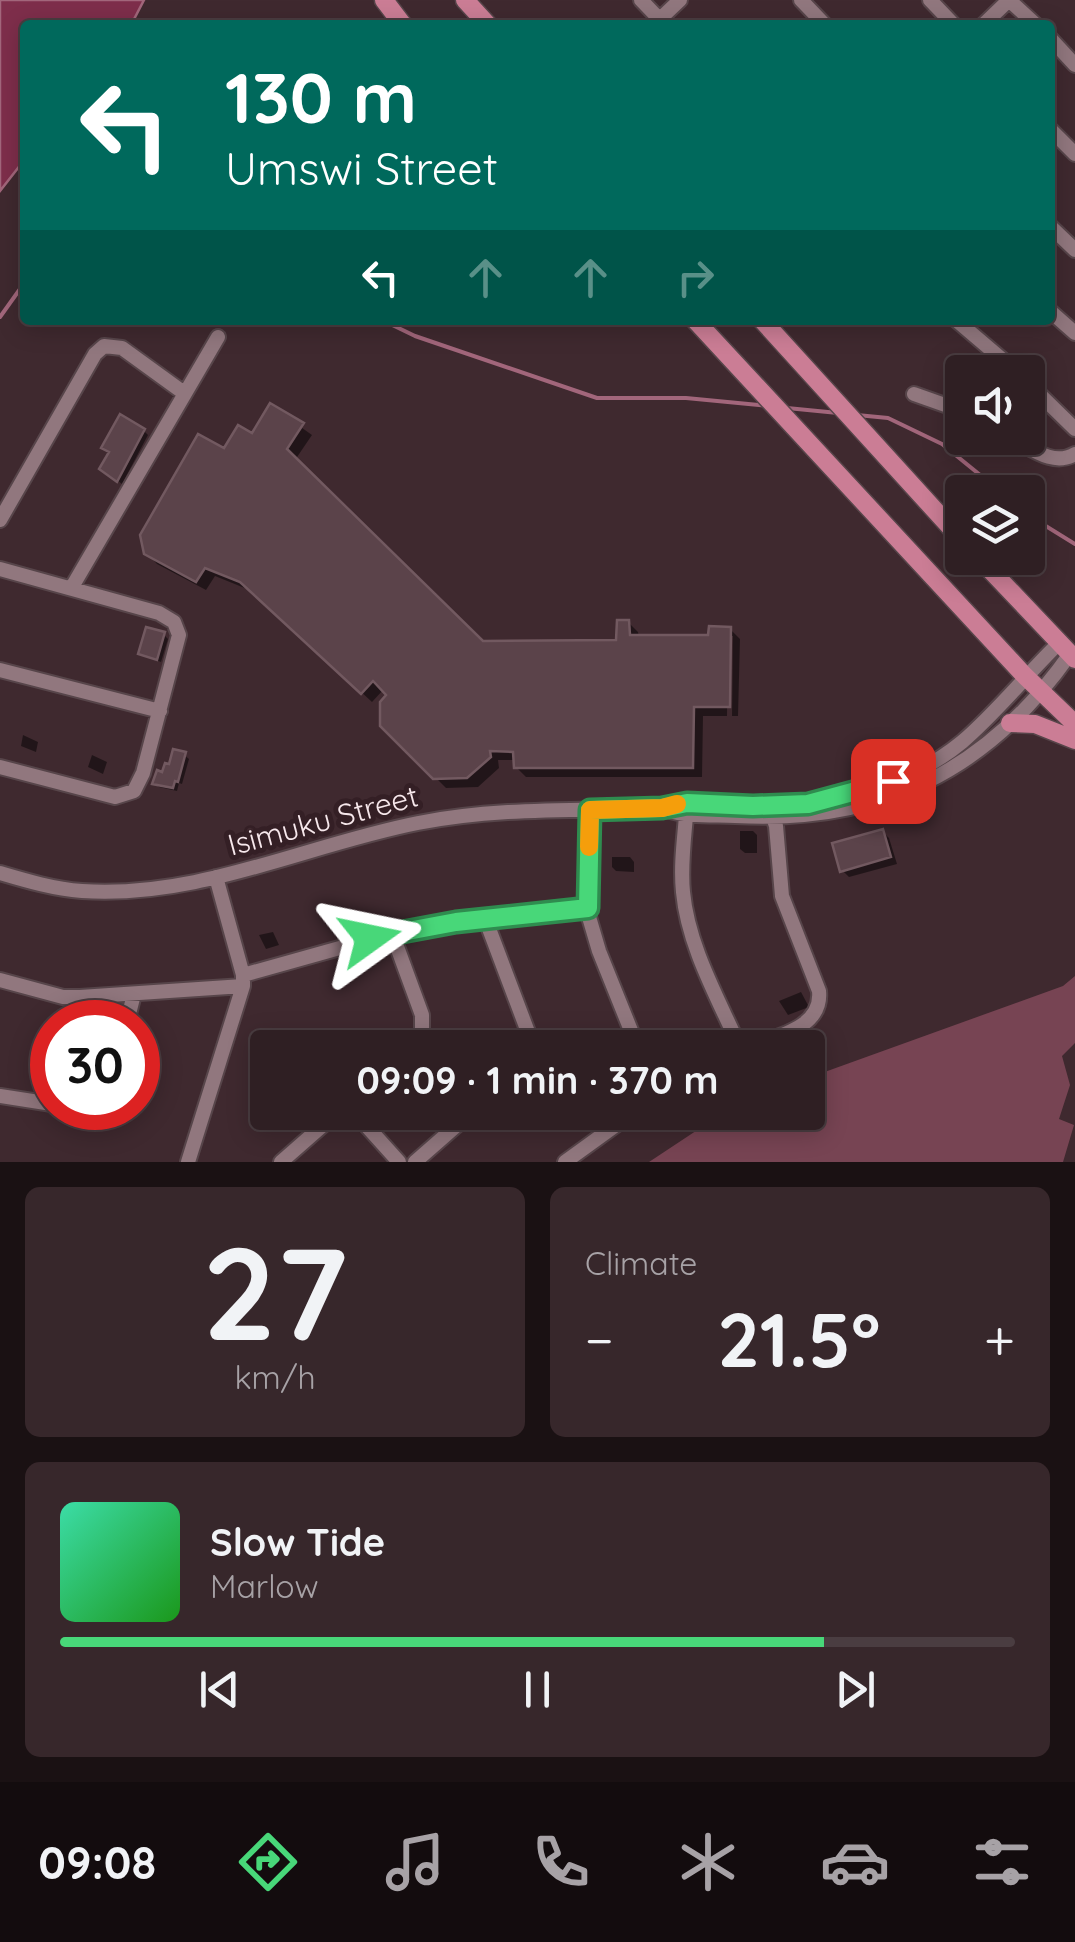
<!DOCTYPE html>
<html lang="en">
<head>
<meta charset="utf-8">
<style>
  :root { --surface:#2f1f23; --page:#37272b; --text:#f1f3f6; --muted:#a7a2a6; --line:#4a3d41; --accent:#48d779 }
  body { margin:0; font-family:Quicksand,sans-serif; background:var(--page); color:var(--text); height:100vh; display:flex; flex-direction:column; font-size:38px; white-space:nowrap }
  * { box-sizing:border-box; margin:0 }
  p { font-size:32px; color:var(--muted) }
  .icon { flex:none; width:55px; height:55px; fill:none; stroke:currentColor; stroke-width:2; stroke-linecap:round; stroke-linejoin:round }
  .map { position:relative; height:1162px; overflow:hidden }
  .drawer { display:flex; flex-direction:column; gap:25px; padding:25px; background:#1a1113; flex:1 }
  .drawer>* { flex:none }
  .hud { position:absolute; left:20px; top:20px; width:1035px; height:305px; border-radius:10px; box-shadow:0 5px 25px #0003,0 0 0 2px var(--line); background:#00695c; color:#fff; overflow:hidden }
  .buttons { position:absolute; left:945px; top:355px; display:grid; gap:20px }
  .buttons a { display:grid; place-items:center; width:100px; height:100px; border-radius:10px; background:var(--surface); box-shadow:0 5px 25px #0003,0 0 0 2px var(--line); font-size:50px }
  .speed { position:absolute; left:30px; top:1000px; display:flex; gap:20px; font-size:50px; font-weight:700; text-align:center }
  .speed>* { display:grid; place-content:center; width:130px; height:130px; border-radius:50%; background:var(--surface); box-shadow:0 5px 25px #0003,0 0 0 2px var(--line); line-height:1 }
  .speed .limit { border:15px solid #d22; background:#fff; color:#111 }
  .pin { position:absolute; display:grid; place-items:center; width:85px; height:85px; color:#fff; margin:-42px; border-radius:20px; box-shadow:0 5px 15px #0006 }
  .me { position:absolute; width:110px; margin:-55px; rotate:78deg; stroke-linejoin:round; filter:drop-shadow(0 0 8px #0008) }
  .turn { display:flex; align-items:center; gap:35px; height:210px; padding:0 40px; font-size:45px }
  .turn .icon { width:130px; height:130px; stroke-width:2.5 }
  .turn b { display:block; font-size:70px; line-height:85px }
  .lanes { display:flex; align-items:center; height:95px; padding:0 40px; background:#0003; justify-content:center; gap:50px; direction:ltr }
  .lanes .off { opacity:.35 }
  .big { font-size:75px; font-weight:700; line-height:1.1 }
  .drawer .card { flex:1; display:flex; flex-direction:column; justify-content:center; gap:15px; min-width:0; padding:0 35px; border-radius:15px; background:var(--page) }
  .drawer .dial { align-items:center; gap:0 }
  .dial b { font-size:130px; line-height:1 }
  .song { display:flex; align-items:center; gap:30px }
  .cover { width:120px; height:120px; border-radius:15px; background:linear-gradient(135deg,hsl(160 70% 55%),hsl(120 70% 35%)) }
  .played { height:10px; border-radius:5px; background:linear-gradient(90deg,var(--accent) 80%,var(--line) 80%) }
  .keys { display:flex; justify-content:space-around; direction:ltr }
  .heat { display:flex; justify-content:space-between; align-items:center; font-size:55px; direction:ltr }
  .drawer .tiles { flex:1; display:grid; gap:25px; grid-template-columns:1fr 1fr }
  .card:last-child { grid-column:span 2 }
  .trip { position:absolute; left:250px; top:1030px; width:575px; height:100px; border-radius:10px; background:var(--surface); box-shadow:0 5px 25px #0003,0 0 0 2px var(--line); font-weight:700; line-height:100px; text-align:center }
  .tabs { display:flex; height:160px; justify-content:space-around; align-items:center; background:#130c0e; color:var(--muted) }
  .tabs .icon { width:70px; height:70px }
  .tabs .active { color:var(--accent) }
  .tabs b { font-size:45px; color:var(--text) }
  .map>svg:first-child { display:block }
  .green { fill:#774453 }
  .water { fill:#7e2e4b; stroke:#a2667b; stroke-width:2.5 }
  .shadow { fill:#0007 }
  .lines { fill:none; stroke-linecap:round; stroke-linejoin:round }
  .stream { stroke:#a2667b; stroke-width:4 }
  .building { fill:#5b434a; stroke:#725960; stroke-width:2.5 }
  .minor-casing { stroke:#57454a; stroke-width:18 }
  .major-casing { stroke:#57454a; stroke-width:21 }
  .minor { stroke:#91777e; stroke-width:14 }
  .major { stroke:#cb7d95; stroke-width:18 }
  .route-casing { stroke:#2f8c4f; stroke-width:25 }
  .route { stroke:#48d779; stroke-width:18 }
  .slow { stroke:#f59e0b; stroke-width:18 }
  .labels { text-anchor:middle; stroke-width:10; stroke-linejoin:round; paint-order:stroke }
  .street-label { font-size:30px; fill:#f7e8ec; stroke:#341f25 }
</style>
</head>
<body>
<div class="map">
<svg width="1075" height="1162" viewBox="0 0 1075 1162">
  <rect width="100%" height="100%" fill="#3f292f"/>
  <path class="green" d="M1075,976V1043L1062,1056L1070,1085L1059,1119L1074,1125L1063,1162H649L723,1113L808,1112V1078L1063,986Z"/>
  <path class="water" d="M0,0H144L131,25H25V159L0,191Z"/>
  <path class="shadow" d="M271,406L312,435L295,460L482,643H618L628,622L638,632L639,637H710L730,629L740,639L738,716H732L733,636H728L727,716H703L702,777H526L516,767V760H498L499,768L478,787L446,788L383,725L390,695L384,689L372,702L252,591L215,576L206,590L157,564L147,553L225,451L253,437Z
    M144,431L148,435L122,484L107,472Z
    M164,635L168,639L161,662L141,654Z
    M23,735L38,742L36,752L21,746Z
    M92,755L107,762L103,774L88,767Z
    M184,755L189,759L182,784L179,783L177,791L159,787L155,783Z
    M740,831H753L757,835V853H745L740,849Z
    M882,831L889,838L897,864L849,877L842,870Z
    M612,857H630L634,862V872L616,871L612,867Z
    M273,932L279,945L266,949L259,935Z
    M801,992L809,1007L788,1015L779,1001Z
    M95,1013L108,1017L112,1022H94Z
    M288,1112H301L305,1117L298,1123Z
    M377,1112H398L402,1118L390,1128Z"/>
  <g class="lines">
    <path class="stream" d="M0,317L25,282
      M382,320L415,336L597,398H686L768,406
      M787,408L838,413
      M857,415L888,418L942,444L1001,492
      M1028,515L1075,544"/>
  </g>
  <path class="building" d="M270,403L304,423L287,449L483,641L616,640L617,620H629L630,635H708L709,626L731,627L730,707H694L693,768H514L513,752L490,751L491,757L467,778L433,779L380,726V702L386,695L373,681L361,694L240,582L205,568L196,582L144,554L140,535L198,434L224,448L238,425L252,433Z
    M120,414L145,429L117,482L99,469L109,452L101,448Z
    M146,627L165,632L157,660L138,654Z
    M173,749L186,752L178,782L175,781L173,788L152,784L157,770L162,772L165,763L169,764Z
    M883,829L891,857L840,872L832,843Z"/>
  <g class="lines">
    <g class="minor-casing">
      <path id="minor" d="M641,0L665,25
        M801,0L825,25
        M930,0L954,25
        M1009,0L1036,25
        M660,19L680,0
        M983,25L1009,0
        M1050,38L1075,65
        M1050,129L1075,154
        M1050,226L1075,250
        M1050,311L1075,333
        M956,320L1017,372
        M1028,383L1075,429
        M914,394L962,411
        M1011,438C1031,448 1053,467 1075,454
        M0,520L95,354L104,346L122,348L184,393
        M0,569L159,613L174,622L179,635L143,773L134,791L115,797L0,767
        M72,587L218,337
        M0,670L160,711
        M687,804C685,833 680,863 683,892C688,946 718,998 740,1048
        M590,810L589,917L599,951L638,1048
        M667,810C688,817 713,815 735,816C880,824 987,772 1070,654
        M0,873C27,881 54,889 82,891C198,899 306,845 418,823C499,807 579,811 661,808C702,796 749,808 791,805C851,801 916,780 962,742C997,712 1026,675 1059,643
        M485,918L534,1048
        M392,933L422,1015V1031L409,1048
        M243,975L404,930L588,908
        M0,980L63,997H80L243,986
        M127,1022L134,994
        M746,1048C774,1037 823,1029 819,991L782,896L776,826L771,812
        M0,1096L52,1104
        M82,1108H86
        M354,1112L399,1162
        M188,1162L243,986V975L216,877
        M281,1162L338,1112
        M415,1162L472,1112
        M565,1162L634,1112"/>
    </g>
    <g class="major-casing">
      <path id="major" d="M384,0L403,25
        M465,0L488,25
        M695,320L1025,676L1075,724
        M762,320L962,540
        M979,558L1075,659
        M1010,723L1035,724L1075,740"/>
    </g>
    <use href="#minor" class="minor"/>
    <use href="#major" class="major"/>
  </g>
  <g class="lines">
    <g class="route-casing">
      <path id="route" d="M370,938L456,922L588,908L590,810L662,808L687,803L753,806L808,804L893,781"/>
    </g>
    <use href="#route" class="route"/>
    <path class="slow" d="M589,847L590,810L662,808L677,804"/>
  </g>
  <g class="labels">
    <g class="street-label">
      <text transform="translate(323 821) rotate(-15)" y="10">Isimuku Street</text>
    </g>
  </g>
</svg>
<div class="buttons">
<a><svg class="icon" aria-label="sound" viewBox="0 0 24 24"><path d="M4 9h4l5-4v14l-5-4H4zM17 9q2 3 0 6"/></svg></a>
<a><svg class="icon" aria-label="layers" viewBox="0 0 24 24"><path d="M12 4l9 5-9 5-9-5zM3 14l9 5 9-5"/></svg></a>
</div>
<div class="speed"><div class="limit">30</div></div>
<div class="pin" style="left:893px;top:781px;background:#d93025"><svg class="icon" aria-label="arrive" viewBox="0 0 24 24"><path d="M6 21V4h12l-3 4 3 4H6"/></svg></div>
<svg class="me" style="left:370px;top:938px" viewBox="-20 -20 40 40"><path d="M0-17L14 15 0 8-14 15z" fill="#48d779" stroke="#fff" stroke-width="4"/></svg>
<div class="trip">09:09 · 1 min · 370 m</div>
<div class="hud">
<div class="turn"><svg class="icon" aria-label="left" viewBox="0 0 24 24"><path d="M17 20v-9H6M10 6l-5 5 5 5"/></svg><div><b>130 m</b>Umswi Street</div></div>
<div class="lanes"><svg class="icon" aria-label="left" viewBox="0 0 24 24"><path d="M17 20v-9H6M10 6l-5 5 5 5"/></svg><svg class="icon off" aria-label="ahead" viewBox="0 0 24 24"><path d="M12 20V5M6 11l6-6 6 6"/></svg><svg class="icon off" aria-label="ahead" viewBox="0 0 24 24"><path d="M12 20V5M6 11l6-6 6 6"/></svg><svg class="icon off" aria-label="right" viewBox="0 0 24 24"><path d="M7 20v-9h11M14 6l5 5-5 5"/></svg></div>
</div>
</div>
<section class="drawer">
<div class="tiles">
<div class="card dial"><b>27</b><p>km/h</p></div>
<div class="card"><p>Climate</p>
<div class="heat"><a>−</a><b class="big">21.5°</b><a>+</a></div>
</div>
<div class="card">
<div class="song"><i class="cover"></i><div><b>Slow Tide</b><p>Marlow</p></div></div>
<div class="played"></div>
<div class="keys"><svg class="icon" aria-label="previous" viewBox="0 0 24 24"><path d="M18 5L8 12l10 7zM5 5v14"/></svg><svg class="icon" aria-label="pause" viewBox="0 0 24 24"><path d="M8 5v14M16 5v14"/></svg><svg class="icon" aria-label="next" viewBox="0 0 24 24"><path d="M6 5l10 7-10 7zM19 5v14"/></svg></div>
</div>
</div>
</section>
<nav class="tabs">
<b>09:08</b>
<svg class="icon active" aria-label="directions" viewBox="0 0 24 24"><path d="M12 3l9 9-9 9-9-9zM9 14v-3h6M13 9l2 2-2 2"/></svg>
<svg class="icon" aria-label="music" viewBox="0 0 24 24"><path d="M9 18V5l10-2v13"/><circle cx="6" cy="18" r="3"/><circle cx="16" cy="16" r="3"/></svg>
<svg class="icon" aria-label="phone" viewBox="0 0 24 24"><path d="M5 4h4l2 5-3 2q2 4 5 5l2-3 5 2v4C11 20 4 13 5 4z"/></svg>
<svg class="icon" aria-label="climate" viewBox="0 0 24 24"><path d="M12 3v18M4 7l16 10M4 17L20 7"/></svg>
<svg class="icon" aria-label="car" viewBox="0 0 24 24"><path d="M5 17H2v-5l4-1 3-4h7l3 4 3 1v5h-3M9 17h6M6 11h13"/><circle cx="7" cy="17" r="2"/><circle cx="17" cy="17" r="2"/></svg>
<svg class="icon" aria-label="filters" viewBox="0 0 24 24"><path d="M4 7h16M4 17h16"/><circle cx="9" cy="7" r="2"/><circle cx="15" cy="17" r="2"/></svg>
</nav>
</body>
</html>
